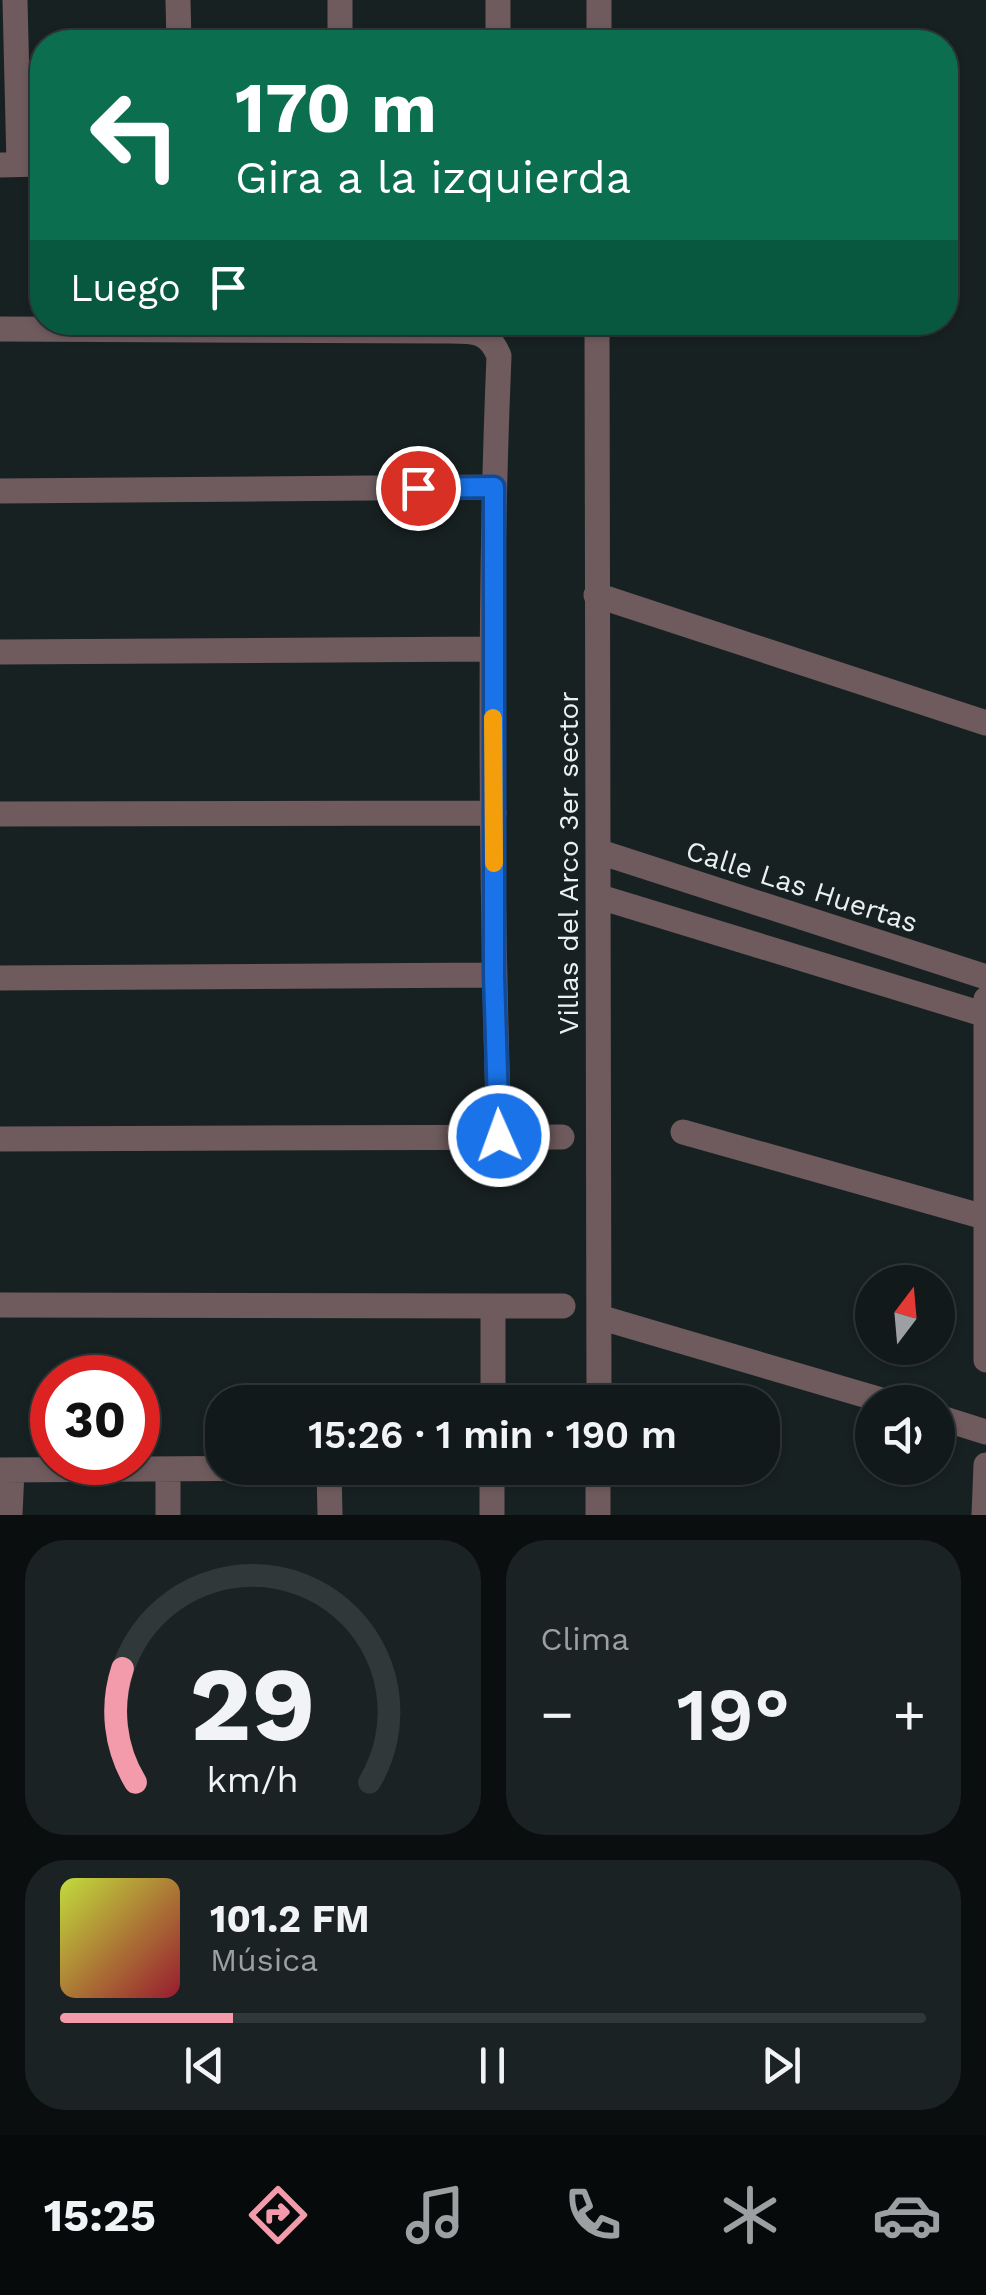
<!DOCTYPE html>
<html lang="es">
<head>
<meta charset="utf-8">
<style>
  :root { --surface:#12191a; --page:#1b2223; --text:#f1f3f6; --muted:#9ca0a2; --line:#313839; --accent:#f39aab }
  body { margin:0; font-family:"Work Sans",sans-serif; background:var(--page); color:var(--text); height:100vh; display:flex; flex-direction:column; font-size:38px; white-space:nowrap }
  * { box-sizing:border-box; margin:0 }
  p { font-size:32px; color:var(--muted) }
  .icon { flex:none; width:55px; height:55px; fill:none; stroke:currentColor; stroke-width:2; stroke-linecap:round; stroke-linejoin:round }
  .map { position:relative; height:1515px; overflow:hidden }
  .details { display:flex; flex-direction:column; gap:25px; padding:25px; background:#0a0e0e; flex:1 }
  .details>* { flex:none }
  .hud { position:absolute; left:30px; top:30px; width:928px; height:305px; border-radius:40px; box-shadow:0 2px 8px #0004,0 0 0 2px var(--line); background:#0b6e4f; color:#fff; overflow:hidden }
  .needle { width:65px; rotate:16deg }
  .buttons { position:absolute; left:855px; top:1265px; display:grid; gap:20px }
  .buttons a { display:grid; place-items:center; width:100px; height:100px; border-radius:50%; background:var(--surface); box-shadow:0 2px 8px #0004,0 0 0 2px var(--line); font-size:50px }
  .speed { position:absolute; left:30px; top:1355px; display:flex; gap:20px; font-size:50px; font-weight:700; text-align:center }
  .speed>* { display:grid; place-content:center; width:130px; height:130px; border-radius:50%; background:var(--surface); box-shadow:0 2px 8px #0004,0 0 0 2px var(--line); line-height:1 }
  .speed .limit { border:15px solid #d22; background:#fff; color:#111 }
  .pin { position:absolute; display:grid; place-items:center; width:85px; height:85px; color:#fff; margin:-42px; border:5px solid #fff; border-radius:50%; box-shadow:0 2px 10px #0007 }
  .me { position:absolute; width:110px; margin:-55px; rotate:358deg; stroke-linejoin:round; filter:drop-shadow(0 0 8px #0008) }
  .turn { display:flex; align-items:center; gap:35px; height:210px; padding:0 40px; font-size:45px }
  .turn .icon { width:130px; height:130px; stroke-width:2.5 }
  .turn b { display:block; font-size:70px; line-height:85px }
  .then { display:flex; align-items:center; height:95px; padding:0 40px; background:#0003; gap:20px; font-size:38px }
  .big { font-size:75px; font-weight:600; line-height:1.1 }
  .details .tile { flex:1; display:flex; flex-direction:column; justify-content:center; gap:15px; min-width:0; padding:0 35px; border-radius:40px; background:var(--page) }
  .details .dial { align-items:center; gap:0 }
  .dial svg { height:260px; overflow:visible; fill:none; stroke:var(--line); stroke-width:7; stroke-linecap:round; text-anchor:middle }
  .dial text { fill:var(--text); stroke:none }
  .song { display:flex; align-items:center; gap:30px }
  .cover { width:120px; height:120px; border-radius:15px; background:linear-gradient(135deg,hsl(70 70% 55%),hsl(350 70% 35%)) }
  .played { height:10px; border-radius:5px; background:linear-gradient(90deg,var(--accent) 20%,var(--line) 20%) }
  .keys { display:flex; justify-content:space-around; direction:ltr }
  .heat { display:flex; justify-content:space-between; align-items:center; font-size:55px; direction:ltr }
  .details .tiles { flex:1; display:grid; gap:25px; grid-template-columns:1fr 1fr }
  .tile:last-child { grid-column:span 2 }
  .trip { position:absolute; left:205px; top:1385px; width:575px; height:100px; border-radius:40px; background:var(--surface); box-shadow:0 2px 8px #0004,0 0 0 2px var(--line); font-weight:600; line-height:100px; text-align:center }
  .tab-bar { display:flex; height:160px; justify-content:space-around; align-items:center; background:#070a0a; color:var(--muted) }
  .tab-bar .icon { width:70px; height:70px }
  .tab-bar .on { color:var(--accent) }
  .tab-bar b { font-size:45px; color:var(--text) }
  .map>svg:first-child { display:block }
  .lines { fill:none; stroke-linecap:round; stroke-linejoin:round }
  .minor { stroke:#6f5b5e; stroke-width:25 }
  .route-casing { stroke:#114b97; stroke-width:25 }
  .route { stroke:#1a73e8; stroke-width:18 }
  .slow { stroke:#f59e0b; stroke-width:18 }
  .labels { text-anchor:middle; stroke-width:10; stroke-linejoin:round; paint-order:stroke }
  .street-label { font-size:28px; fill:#eaf0f1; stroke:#182122 }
</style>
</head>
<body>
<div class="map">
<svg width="986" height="1515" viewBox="0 0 986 1515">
  <rect width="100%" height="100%" fill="#182122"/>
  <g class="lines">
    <path class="minor" d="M15,0L19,164
      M178,0L179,42
      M340,0V42
      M498,42V0
      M599,42V0
      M0,165L42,164
      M597,322L599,1402
      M0,329L451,331C475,331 489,331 499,356C488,616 491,877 499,1137
      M0,491L493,487
      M596,595L986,723
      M0,652L492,649
      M0,814L494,813
      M600,852L986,977
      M600,897L986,1015
      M0,978L494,975
      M986,999V1360
      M683,1132L984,1217
      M0,1139L562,1137
      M0,1305L563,1306
      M599,1317L888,1402
      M493,1402V1306
      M938,1417L986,1432
      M329,1468L330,1515
      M0,1470L312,1468
      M10,1515L12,1470
      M168,1515V1470
      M492,1515V1468
      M598,1515V1468
      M984,1515L986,1465"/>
  </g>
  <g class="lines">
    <g class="route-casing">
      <path id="route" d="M418,488L494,487V975L499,1136"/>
    </g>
    <use href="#route" class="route"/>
    <path class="slow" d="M493,718L494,863"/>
  </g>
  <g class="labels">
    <g class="street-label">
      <text transform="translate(568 863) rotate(-90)" y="10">Villas del Arco 3er sector</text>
      <text transform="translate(802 886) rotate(18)" y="10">Calle Las Huertas</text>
    </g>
  </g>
</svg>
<div class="buttons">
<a><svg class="needle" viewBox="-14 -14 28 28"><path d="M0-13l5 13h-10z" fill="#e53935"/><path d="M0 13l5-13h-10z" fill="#9ca0a2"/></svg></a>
<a><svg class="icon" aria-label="sound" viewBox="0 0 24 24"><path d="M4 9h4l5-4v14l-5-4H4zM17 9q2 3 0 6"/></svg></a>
</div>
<div class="speed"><div class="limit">30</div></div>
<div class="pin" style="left:418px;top:488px;background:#d93025"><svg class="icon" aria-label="arrive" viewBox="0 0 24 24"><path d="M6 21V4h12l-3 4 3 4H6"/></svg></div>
<svg class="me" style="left:499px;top:1136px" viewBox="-20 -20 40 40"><circle r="17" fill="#1a73e8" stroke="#fff" stroke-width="3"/><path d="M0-11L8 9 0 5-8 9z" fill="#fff"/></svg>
<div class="trip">15:26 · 1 min · 190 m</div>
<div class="hud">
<div class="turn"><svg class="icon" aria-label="left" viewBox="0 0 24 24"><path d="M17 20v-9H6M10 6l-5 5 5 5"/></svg><div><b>170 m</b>Gira a la izquierda</div></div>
<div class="then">Luego<svg class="icon" aria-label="arrive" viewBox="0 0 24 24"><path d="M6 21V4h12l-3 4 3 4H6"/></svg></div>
</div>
</div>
<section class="details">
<div class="tiles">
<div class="tile dial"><svg viewBox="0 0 100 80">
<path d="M14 69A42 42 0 1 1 86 69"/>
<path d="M14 69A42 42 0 0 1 10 34" stroke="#f39aab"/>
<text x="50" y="56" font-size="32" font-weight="700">29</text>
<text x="50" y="72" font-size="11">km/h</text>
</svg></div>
<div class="tile"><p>Clima</p>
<div class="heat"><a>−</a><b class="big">19°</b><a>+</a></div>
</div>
<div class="tile">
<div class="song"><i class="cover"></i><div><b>101.2 FM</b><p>Música</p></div></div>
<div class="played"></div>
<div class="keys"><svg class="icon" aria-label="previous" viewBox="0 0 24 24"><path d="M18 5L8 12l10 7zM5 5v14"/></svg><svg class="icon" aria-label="pause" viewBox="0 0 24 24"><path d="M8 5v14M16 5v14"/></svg><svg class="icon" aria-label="next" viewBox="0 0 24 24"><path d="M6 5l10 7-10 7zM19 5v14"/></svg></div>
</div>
</div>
</section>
<nav class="tab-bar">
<b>15:25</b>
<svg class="icon on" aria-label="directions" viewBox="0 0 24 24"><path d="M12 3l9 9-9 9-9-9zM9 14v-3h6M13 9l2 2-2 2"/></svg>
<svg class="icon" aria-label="music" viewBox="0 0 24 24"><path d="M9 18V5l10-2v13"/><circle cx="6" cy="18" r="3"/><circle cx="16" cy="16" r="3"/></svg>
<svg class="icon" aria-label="phone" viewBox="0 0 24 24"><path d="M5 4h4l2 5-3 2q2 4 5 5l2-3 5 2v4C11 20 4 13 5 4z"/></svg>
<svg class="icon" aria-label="climate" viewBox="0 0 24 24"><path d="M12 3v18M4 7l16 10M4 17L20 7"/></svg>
<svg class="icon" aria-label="car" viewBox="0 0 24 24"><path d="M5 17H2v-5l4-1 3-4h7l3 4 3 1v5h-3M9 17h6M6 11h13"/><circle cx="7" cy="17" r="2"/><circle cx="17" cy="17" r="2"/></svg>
</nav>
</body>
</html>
